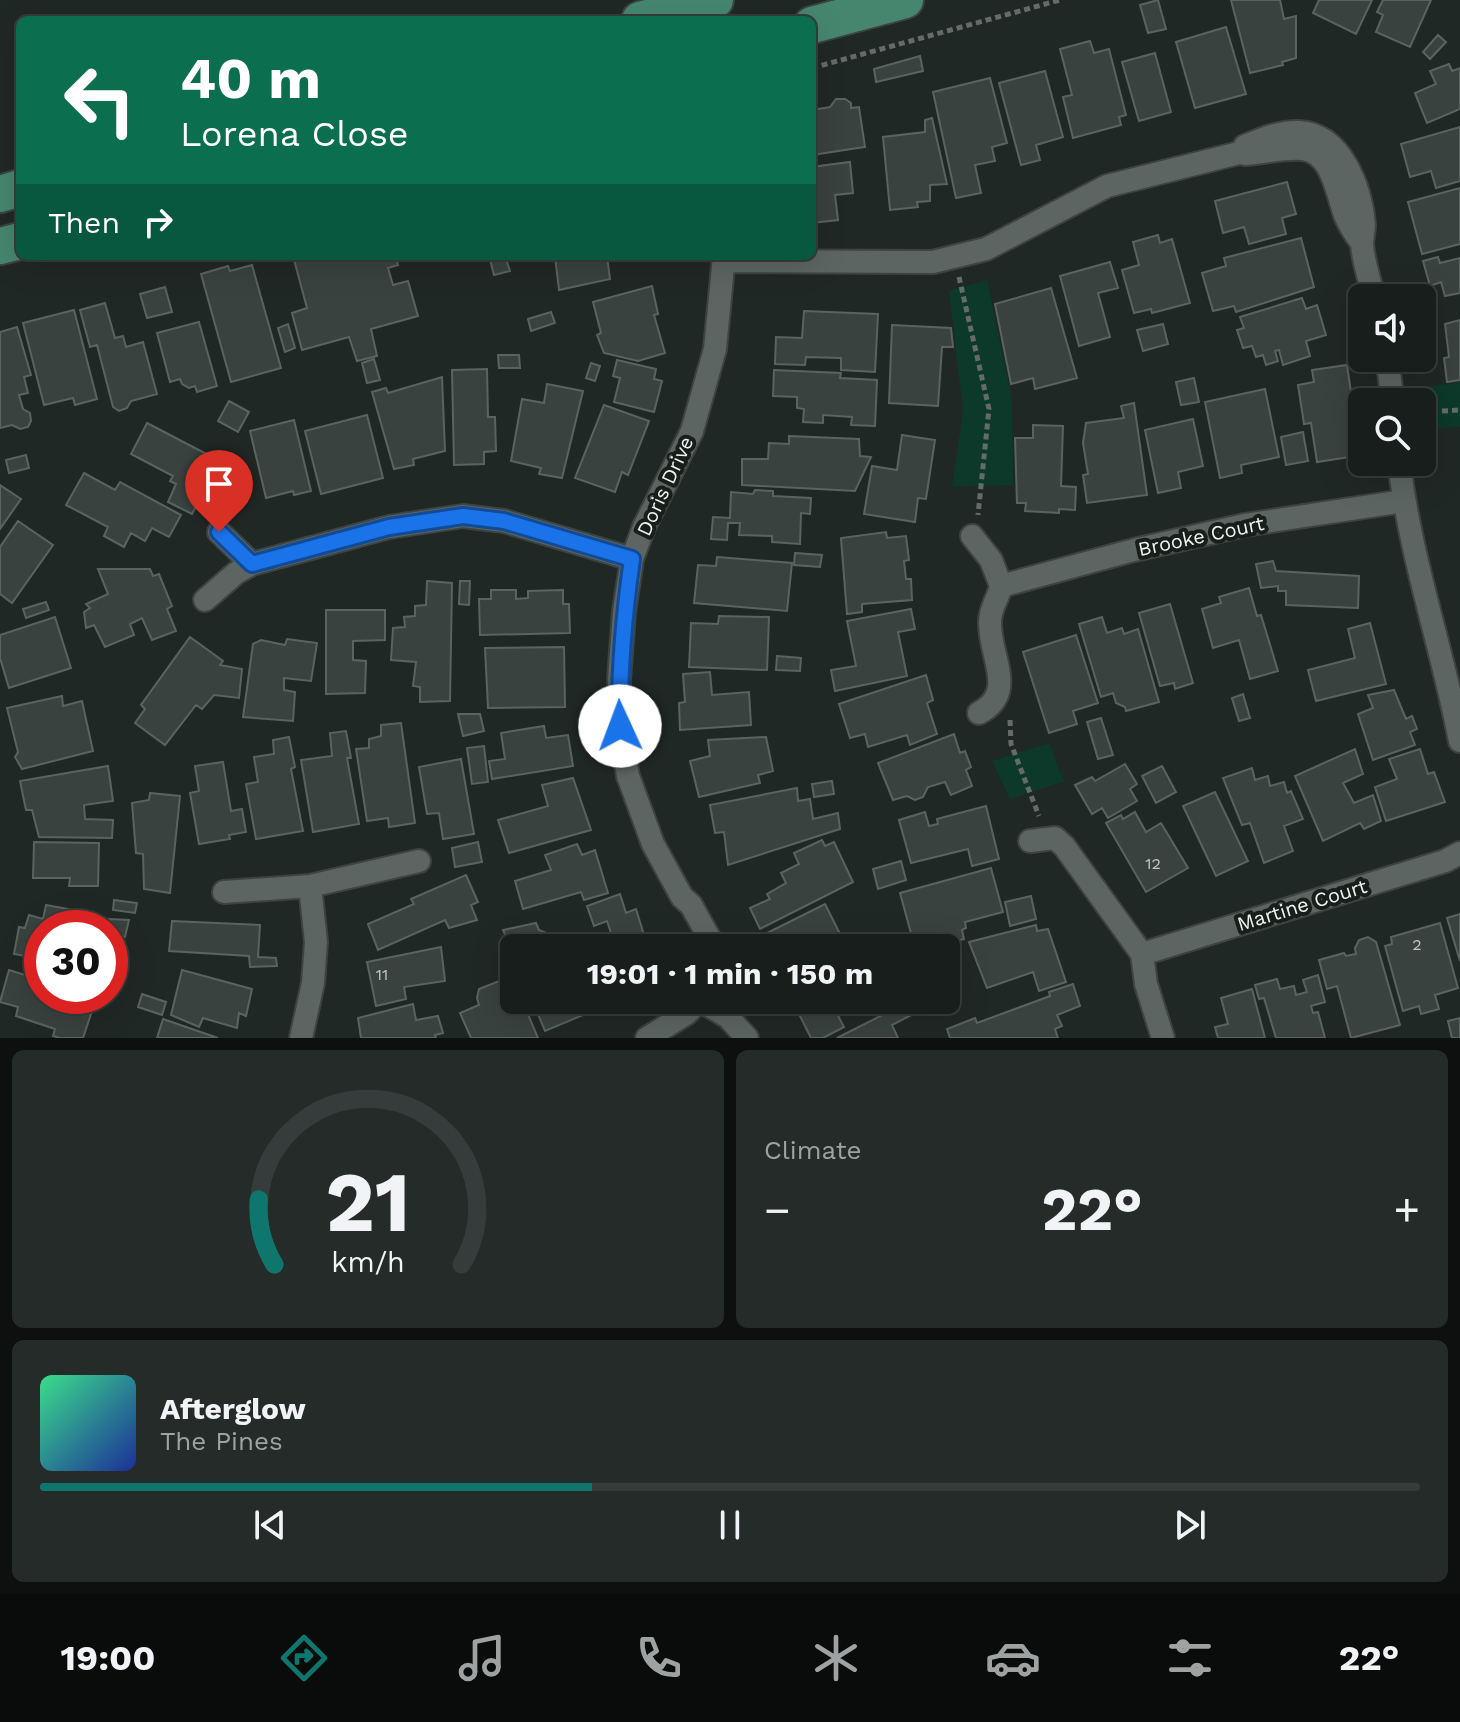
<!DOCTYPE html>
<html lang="en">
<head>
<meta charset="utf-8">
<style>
  :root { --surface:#181e1c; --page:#252b29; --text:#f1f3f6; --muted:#9fa2a3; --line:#363c3b; --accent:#0f766e }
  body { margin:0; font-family:"Work Sans",sans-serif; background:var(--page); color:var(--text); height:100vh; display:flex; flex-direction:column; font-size:30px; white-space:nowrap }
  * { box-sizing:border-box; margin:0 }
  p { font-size:26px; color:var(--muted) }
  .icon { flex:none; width:44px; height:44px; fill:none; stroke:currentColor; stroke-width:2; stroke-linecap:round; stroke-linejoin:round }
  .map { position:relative; height:1038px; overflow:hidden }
  .panel { display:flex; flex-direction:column; gap:12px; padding:12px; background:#0d100f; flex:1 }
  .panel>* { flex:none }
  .banner { position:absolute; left:16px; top:16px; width:800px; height:244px; border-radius:12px; box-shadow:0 8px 32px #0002,0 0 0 2px var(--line); background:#0b6e4f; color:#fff; overflow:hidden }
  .fabs { position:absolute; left:1348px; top:284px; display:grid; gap:16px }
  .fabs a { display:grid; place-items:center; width:88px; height:88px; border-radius:12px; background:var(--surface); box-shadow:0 8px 32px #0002,0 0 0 2px var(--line); font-size:40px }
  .speed { position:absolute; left:24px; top:910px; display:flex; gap:16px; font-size:40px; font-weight:700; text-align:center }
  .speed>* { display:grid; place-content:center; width:104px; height:104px; border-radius:50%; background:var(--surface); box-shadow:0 8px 32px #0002,0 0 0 2px var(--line); line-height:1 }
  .speed .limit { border:12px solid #d22; background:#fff; color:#111 }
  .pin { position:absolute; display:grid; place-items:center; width:68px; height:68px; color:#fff; margin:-82px -34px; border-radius:50% 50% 50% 0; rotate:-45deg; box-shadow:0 0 8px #0007 }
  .pin .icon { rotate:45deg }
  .me { position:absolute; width:88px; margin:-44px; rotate:358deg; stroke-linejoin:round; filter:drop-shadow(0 0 6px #0008) }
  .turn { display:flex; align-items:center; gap:28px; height:168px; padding:0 32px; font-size:36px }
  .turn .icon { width:104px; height:104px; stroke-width:2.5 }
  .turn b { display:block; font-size:56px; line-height:68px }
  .then { display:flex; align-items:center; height:76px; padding:0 32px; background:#0003; gap:16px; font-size:30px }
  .big { font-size:60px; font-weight:700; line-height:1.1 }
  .panel .card { flex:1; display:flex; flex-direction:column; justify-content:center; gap:12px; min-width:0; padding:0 28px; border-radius:12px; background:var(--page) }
  .panel .dial { align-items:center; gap:0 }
  .dial svg { height:208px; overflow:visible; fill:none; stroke:var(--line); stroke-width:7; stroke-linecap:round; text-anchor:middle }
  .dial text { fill:var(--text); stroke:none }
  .song { display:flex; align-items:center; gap:24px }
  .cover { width:96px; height:96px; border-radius:12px; background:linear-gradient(135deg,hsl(150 70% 55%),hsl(230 70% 35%)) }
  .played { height:8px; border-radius:4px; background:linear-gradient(90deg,var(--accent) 40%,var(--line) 40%) }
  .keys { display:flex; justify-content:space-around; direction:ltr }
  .heat { display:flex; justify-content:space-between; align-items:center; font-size:44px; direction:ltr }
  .panel .tiles { flex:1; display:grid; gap:12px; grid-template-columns:1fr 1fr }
  .card:last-child { grid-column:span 2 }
  .trip { position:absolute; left:500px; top:934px; width:460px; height:80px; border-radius:12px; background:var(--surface); box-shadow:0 8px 32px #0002,0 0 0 2px var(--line); font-weight:700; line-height:80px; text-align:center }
  .tabs { display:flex; height:128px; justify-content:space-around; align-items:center; background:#0a0c0b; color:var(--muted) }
  .tabs .icon { width:56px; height:56px }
  .tabs .selected { color:var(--accent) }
  .tabs b { font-size:36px; color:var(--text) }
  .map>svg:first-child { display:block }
  .green { fill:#0c3929 }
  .building { fill:#39423e; stroke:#5a635f; stroke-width:2 }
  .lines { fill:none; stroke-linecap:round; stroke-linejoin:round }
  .minor-casing { stroke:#3c4340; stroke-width:26 }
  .primary-casing { stroke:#3c4340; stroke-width:40 }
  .path { stroke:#646b69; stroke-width:5; stroke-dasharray:6 4; stroke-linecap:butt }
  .minor { stroke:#5c6561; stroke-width:22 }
  .primary { stroke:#46866f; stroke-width:36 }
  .route-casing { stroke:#114b97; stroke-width:20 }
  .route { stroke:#1a73e8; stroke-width:14 }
  .labels { text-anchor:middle; stroke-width:8; stroke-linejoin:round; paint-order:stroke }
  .number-label { font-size:16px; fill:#c2c8c5 }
  .street-label { font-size:20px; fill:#eff4f2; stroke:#171f1b }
</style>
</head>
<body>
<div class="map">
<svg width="1460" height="1038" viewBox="0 0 1460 1038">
  <rect width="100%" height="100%" fill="#202825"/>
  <path class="green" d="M987,280L1012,399L1013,485L952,487L963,411L949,291Z
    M1460,382V427L1433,428L1427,387Z
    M1050,743L1059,771L1065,781L1010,799L992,761Z"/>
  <path class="building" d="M1158,0L1166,29L1148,33L1140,5Z
    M1231,0H1280L1284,19L1296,16V58L1282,62L1283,65L1250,73Z
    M1319,0H1372L1356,34L1313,13Z
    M1383,0H1431L1410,47L1376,32L1383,15L1377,12Z
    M1226,27L1246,94L1195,108L1176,42Z
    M1438,35L1446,42L1430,59L1423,52Z
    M1090,41L1094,53L1109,49L1126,115L1119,117L1121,125L1073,138L1063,97L1072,95L1060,49Z
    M1155,53L1171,112L1139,121L1122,62Z
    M920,56L923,71L876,82L874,69Z
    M1449,64L1452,71L1460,68V109L1427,123L1415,93L1436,84L1430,71Z
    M1045,71L1063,137L1036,145L1040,160L1021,165L999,83Z
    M990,78L1007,143L992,147L995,161L975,165L981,193L956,198L933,92Z
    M836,99H845L851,103V108L859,107L865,147L812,155V110L830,107Z
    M932,118L947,184L930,185V201L917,202L918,207L890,210L883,137L925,132V120Z
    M1460,127V181L1436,188L1431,171L1410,177L1401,144Z
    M850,162L853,193L835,195L838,220L812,223V167Z
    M1287,182L1296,214L1282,218L1286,234L1249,244L1244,227L1223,233L1215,201Z
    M1460,188V244L1422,254L1408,202Z
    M1158,235L1160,243L1172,239L1190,303L1152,313L1151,309L1134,313L1122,270L1139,265L1133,242Z
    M1301,238L1314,287L1236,312L1234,306L1213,311L1202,273L1226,266L1224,258Z
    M293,256H395L398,265L388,268L393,285L408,281L418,316L371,329L377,356L357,361L349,337L302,350L292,313L307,308Z
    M489,256H516L506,259L510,271L494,275Z
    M555,256H607L610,279L559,290Z
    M1438,257L1440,263L1460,258V293L1445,296L1441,282L1430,286L1423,261Z
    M1110,262L1118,288L1098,293L1110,337L1079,346L1060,276Z
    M252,265L281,368L231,382L201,274L228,266L230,271Z
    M652,286L658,314L654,315L665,353L638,361L604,353L597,335L601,333L593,302Z
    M165,287L172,312L147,318L140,294Z
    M1051,288L1077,378L1035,389L1033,378L1011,384L995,304Z
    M1302,298L1306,309L1317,305L1326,335L1306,341L1310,356L1283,365L1279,350L1275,351L1278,361L1266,365L1263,355L1256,357L1252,346L1243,348L1237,330L1244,328L1240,317Z
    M105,303L115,338L123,336L126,347L143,342L157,394L131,401L127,408L119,411L113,407L97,345L90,347L80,310Z
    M74,310L97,399L75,405L73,398L44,405L23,323Z
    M804,311L878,314L875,372L841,370V358L806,357L805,365L775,364L776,337L802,338Z
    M551,312L555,323L531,331L528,319Z
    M1460,320V380L1447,382L1444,358L1449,357L1445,324Z
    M199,322L217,386L197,392L195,386L189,388L182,384L180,379L170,382L157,333Z
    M288,324L295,348L285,352L278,328Z
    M1163,324L1168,344L1143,351L1137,330Z
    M892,325L951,328L953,347H942L938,406L889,403Z
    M17,327L31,375L24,377L28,393L19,395L23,409L30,413L31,421L28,427L20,429L12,425L0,428V332Z
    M498,355H519L520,368H499Z
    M374,359L380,380L367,383L362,363Z
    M617,360L656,369L654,379L662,381L654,412L614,402L620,378L613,376Z
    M591,363L600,366L595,381L586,378Z
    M1347,365L1358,440L1348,442L1350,457L1317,462L1311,423L1304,424L1298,385L1314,382L1312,370Z
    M487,369L488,417H495L496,451L484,452V464L454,465L452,370Z
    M774,370L841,373L840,378L877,380L875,426L851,425L852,417L823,415V423L803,422L804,409L797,408V397L773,396Z
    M442,377L445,451L413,459L414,465L394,469L372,392L386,388L388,393Z
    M1194,378L1199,402L1181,405L1176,382Z
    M547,384L583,391L562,478L539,474L541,468L511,461L522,399L544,403Z
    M1265,389L1279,457L1241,465L1242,473L1220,478L1205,402Z
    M229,401L249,412L238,432L218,421Z
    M1134,403L1147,495L1087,503L1083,475L1088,474L1083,443L1086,423L1124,418L1121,406Z
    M604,405L649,421L628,475L622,472L615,492L575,478Z
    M367,415L383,478L321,494L305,431Z
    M1193,419L1203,466L1178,472L1181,488L1158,493L1145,430Z
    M294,420L311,491L294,495L293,491L266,498L250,431Z
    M147,423L220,461L192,514L168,502L176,484L170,481L173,476L131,454Z
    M1033,425L1063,426L1061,486L1076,487L1075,510L1059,509V513L1025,511L1026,503H1017L1015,438H1033Z
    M1303,432L1308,461L1286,465L1281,437Z
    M902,435L935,440L926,499L918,498L915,522L864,514L872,466L897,470Z
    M789,436L859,439L860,456L871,457L855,491L742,485V459H768L769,443L789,444Z
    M26,455L29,468L9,473L6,460Z
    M84,473L115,490L120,482L181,515L169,537L152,528L145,541L131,533L124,547L104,536L108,527L66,505Z
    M0,485L21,499L0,529Z
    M755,490L773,491V496L811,498L810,514L801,513L800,544L772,542V536L739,535L740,523H728L727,540L711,539L713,517L730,518L731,492L753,494Z
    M18,521L53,545L12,603L0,594V547Z
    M886,532L887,538L906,536L909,560L904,561L906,579H911L912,600L862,604V612L847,614L841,538Z
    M795,553L822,555L820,567L794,565Z
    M717,557L792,563L787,611L694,603L698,565L716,566Z
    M1273,561L1276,571L1359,576L1358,608L1286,605V591H1278V586L1261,588L1256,564Z
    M98,569H150L153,576L159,574L172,606L167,609L176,631L152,640L142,618L130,624L134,635L105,647L94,625L86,628L84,612L90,608L86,604L108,594Z
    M427,581L452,583L450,701L420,702V687L413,686L416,662L391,660L393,628L405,627L404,617L415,616V606L426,605Z
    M460,581H470L469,605L459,604Z
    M1249,588L1257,616L1261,615L1278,671L1250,679L1239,640L1213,648L1202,609L1221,603L1219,597Z
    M491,590H516V599L528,598V591L563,590V604H569L570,633L480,635L479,599H491Z
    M46,602L49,610L26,618L23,609Z
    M1170,604L1193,683L1175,689L1174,683L1160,686L1139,613Z
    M911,609L915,629L898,632L907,676L835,691L831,670L856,666L847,621Z
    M326,610H385V640L353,641V660L366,661L365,693L326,694Z
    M719,616L769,617L767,670L689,667L691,623L718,624Z
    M55,617L71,668L9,688L0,658V635Z
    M1102,617L1107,633L1122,628L1124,634L1138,629L1159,702L1126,711L1125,707L1116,703L1113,693L1101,697L1079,624Z
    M1370,623L1386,684L1316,701L1308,670L1355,658L1348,629Z
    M1076,635L1098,703L1073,711L1077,724L1049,733L1023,652Z
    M190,637L223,661L220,665L242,669L239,698L214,695L202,709L196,705L165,745L135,723L145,709L141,705Z
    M287,639L317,643L311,681L284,678V690L295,692L293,721L243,717L253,644L261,640L285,645Z
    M564,647L565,707L488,708L485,648Z
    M777,656L801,658L800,671L776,670Z
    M710,672L712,695L749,692L751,725L680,730L679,703L685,702L683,674Z
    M926,675L933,700L927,703L937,734L910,745L907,735L868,747L865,734L850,738L839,704Z
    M1394,690L1406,719L1412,716L1417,729L1410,732L1415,745L1373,760L1358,714L1373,708L1368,695Z
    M1243,694L1250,718L1239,721L1232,698Z
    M62,696L63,706L82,701L93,751L22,769L15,757L18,752L7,708Z
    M458,714H480L484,731L463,736Z
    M1101,718L1113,755L1098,759L1087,722Z
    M401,723L415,823L389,827L388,818L367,821L356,749L369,748V739L381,736V725Z
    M544,726L546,738L568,735L573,766L492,779L489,761L505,759L501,733Z
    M346,731L351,758H347L359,824L313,832L301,760L332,756L330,733Z
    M954,734L960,753L965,751L971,767L966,770L972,786L951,795L945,782L928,787L923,797L915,800L907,796L893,800L878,763Z
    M289,737L295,767L291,769L303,831L256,839L246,784L258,782L254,757L274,754L273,740Z
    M766,737L773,771L758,775L760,783L699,797L690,761L710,756L708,740Z
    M484,746L488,782L472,784L467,748Z
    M1355,749L1363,774L1343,783L1354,803L1373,795L1381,821L1364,829L1360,823L1323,841L1295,776Z
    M1420,749L1428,774L1434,772L1445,802L1386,821L1375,787L1397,779L1389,759Z
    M461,759L474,834L443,839L439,813L427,814L419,767Z
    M223,762L231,811L242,809L246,832L229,835L230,839L199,844L190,793L199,791L195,766Z
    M1125,764L1137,784L1130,789L1137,801L1108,818L1102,808L1092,814L1075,785L1092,777L1095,781Z
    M108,766L113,801L84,805L85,819L113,820L112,838L39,837L32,810H26L20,781Z
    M1162,766L1176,792L1156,803L1142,776Z
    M1252,768L1255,780L1268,776L1270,786L1284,782L1287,793L1291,791L1303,819L1284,826L1293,851L1264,863L1250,823L1242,825L1223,778Z
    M573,778L591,830L509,853L498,820L548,806L542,785Z
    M832,781L834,794L814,797L812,784Z
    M797,788L798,801L810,799L813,819L838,813L840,829L728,865L724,832L715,833L710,805Z
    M1215,792L1248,861L1216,876L1183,806Z
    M150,793L180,796L170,893L144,889L143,854L136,853L132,803L149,800Z
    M986,806L999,859L972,866L968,849L911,863L899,820L925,812L929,826L938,824L937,819Z
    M1135,812L1146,832L1161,823L1188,868L1146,892L1106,823L1121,815L1123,819Z
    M822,840L825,846L834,842L853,882L760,929L750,908L770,899L767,894L786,883L781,873L799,864L794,853Z
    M34,842L99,843L98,886H69L70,878H33Z
    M478,842L482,862L455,867L452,848Z
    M577,844L582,855L595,850L608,893L584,900L581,892L523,909L515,881L551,870L545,855Z
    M901,861L906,880L878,889L873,869Z
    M991,868L1003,912L965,922L966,928L962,930L964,939L931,948H915L900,893Z
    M466,875L478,902L471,905L477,920L449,928L445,920L378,950L368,924L414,904L411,899Z
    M620,894L626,913L636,909L648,948H616L607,921L594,926L587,906Z
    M1031,896L1036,919L1010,926L1005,902Z
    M114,900L137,903L135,913L113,910Z
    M825,904L847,948H774L767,933Z
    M46,905L90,913L89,922L107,927L109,919L129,920L125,937L110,935V928H42V959L14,954L19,927L25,928L29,915L43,919Z
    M1460,914V961L1447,918Z
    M172,921L260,925L258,957L276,958L277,966L250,967L249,956L169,951Z
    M536,923L539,930L563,940L566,948H514V956L503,930Z
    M1440,923L1458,988L1435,995L1439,1009L1421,1014L1419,1006L1403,1011L1385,946L1392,944L1391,937Z
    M1036,925L1037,931L1048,929L1066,982L1039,991L1033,972L987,988L969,942Z
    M1368,937L1376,942L1400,1025L1351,1038L1337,986L1327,989L1319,960L1344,953L1346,956L1356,954L1355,948L1359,940Z
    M441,947L445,981L404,987L406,999L376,1006L367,962Z
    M9,970L38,979L39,974L42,975V996H97L83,1038H60L53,1036L55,1029L16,1016L18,1007L0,1002Z
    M182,970L252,989L246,1016L239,1013L237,1028L203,1018L199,1027L171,1015Z
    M1318,975L1325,1002L1311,1006L1313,1013L1318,1012L1325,1038H1276L1264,998L1259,999L1255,985L1277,979L1280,989L1294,986L1296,995L1307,992L1303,980Z
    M512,976L514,1000H522L538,1038H471L460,1013L479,1005L477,998L479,989Z
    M1073,984L1080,1006L1057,1015L1062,1026L1055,1029L1058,1038H950L947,1029L975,1018L977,1023L1050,996L1049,992Z
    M1252,989L1265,1038H1218L1215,1027L1228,1024L1221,998Z
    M142,994L166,1002L162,1015L138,1007Z
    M532,1000H599L602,1007L545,1031Z
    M792,1000H845L833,1006L844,1027L823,1038H811Z
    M912,1000H916L921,1010L892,1025L898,1038H837Z
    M413,1004L416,1020L438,1016L443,1033L435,1035L436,1038H361L358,1018Z
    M1460,1018V1038H1452L1448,1021Z
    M163,1019L218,1038H157Z"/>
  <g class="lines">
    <g class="minor-casing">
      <path id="minor" d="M1245,146C1262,139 1280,131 1299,132C1342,134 1361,189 1364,225C1364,232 1362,238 1362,244C1363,261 1370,281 1374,298
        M724,261L933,262L986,249L1107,186L1239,153L1245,154C1264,153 1284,147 1303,149C1332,152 1337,194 1345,215C1349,225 1355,234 1362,243
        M1387,358L1393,402
        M1399,462C1410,557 1442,647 1460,741
        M972,536L991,560L1001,586C998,599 990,608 990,622C989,657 1018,692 979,713
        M252,564L389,527L463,516L504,521L632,559
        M1001,586L1134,550L1245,525L1404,501
        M205,600L236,573L252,564L219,532
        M1030,841L1055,838L1064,846L1142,954L1146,984L1163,1038
        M224,892L310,886L419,861
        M715,948L691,905L682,897L653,844L628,776L620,726L619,679L624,612L632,559L644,527L692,431L715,349L724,256
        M1142,954L1445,861L1460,853
        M699,1000L728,1017L747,1038
        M301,1038L313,983L316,942L310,886
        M647,1038L686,1014L700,1000"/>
    </g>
    <g class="primary-casing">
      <path id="primary" d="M640,20L715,0
        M812,25L905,0
        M0,194L20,188
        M0,246L20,241"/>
    </g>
    <path class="path" d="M812,68L1060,0
      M959,277L989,409L978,515
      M1422,412L1460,410
      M1010,720L1011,744L1039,816"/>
    <use href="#minor" class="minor"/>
    <use href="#primary" class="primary"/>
  </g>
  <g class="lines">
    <g class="route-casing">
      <path id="route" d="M219,532L252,564L389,527L463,516L504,521L632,559C624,615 619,669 620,726"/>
    </g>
    <use href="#route" class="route"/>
  </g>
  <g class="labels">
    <g class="number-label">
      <text x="1153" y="869">12</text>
      <text x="1417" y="950">2</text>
      <text x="382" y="980">11</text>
    </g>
    <g class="street-label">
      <text transform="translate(665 486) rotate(-65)" y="7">Doris Drive</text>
      <text transform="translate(1201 536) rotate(-12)" y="7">Brooke Court</text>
      <text transform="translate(1302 905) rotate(-17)" y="7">Martine Court</text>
    </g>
  </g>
</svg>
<div class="fabs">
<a><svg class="icon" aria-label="sound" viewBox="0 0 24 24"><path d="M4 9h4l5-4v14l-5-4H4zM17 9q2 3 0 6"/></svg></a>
<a><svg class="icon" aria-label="search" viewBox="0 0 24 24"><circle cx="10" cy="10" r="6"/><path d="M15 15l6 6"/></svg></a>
</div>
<div class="speed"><div class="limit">30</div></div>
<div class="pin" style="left:219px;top:532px;background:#d93025"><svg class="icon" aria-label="arrive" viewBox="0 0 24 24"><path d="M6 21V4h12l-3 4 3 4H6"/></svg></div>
<svg class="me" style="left:620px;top:726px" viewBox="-20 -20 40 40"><circle r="19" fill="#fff"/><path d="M0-13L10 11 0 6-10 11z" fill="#1a73e8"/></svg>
<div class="trip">19:01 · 1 min · 150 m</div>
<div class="banner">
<div class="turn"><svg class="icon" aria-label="left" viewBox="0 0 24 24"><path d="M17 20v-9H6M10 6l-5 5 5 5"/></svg><div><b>40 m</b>Lorena Close</div></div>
<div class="then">Then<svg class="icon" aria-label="right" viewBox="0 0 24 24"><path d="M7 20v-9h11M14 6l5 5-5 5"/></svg></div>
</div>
</div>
<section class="panel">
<div class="tiles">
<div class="card dial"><svg viewBox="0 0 100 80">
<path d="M14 69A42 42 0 1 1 86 69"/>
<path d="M14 69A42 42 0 0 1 8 44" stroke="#0f766e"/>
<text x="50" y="56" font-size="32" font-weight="700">21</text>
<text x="50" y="72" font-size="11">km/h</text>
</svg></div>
<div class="card"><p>Climate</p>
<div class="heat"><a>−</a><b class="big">22°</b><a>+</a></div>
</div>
<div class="card">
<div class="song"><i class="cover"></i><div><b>Afterglow</b><p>The Pines</p></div></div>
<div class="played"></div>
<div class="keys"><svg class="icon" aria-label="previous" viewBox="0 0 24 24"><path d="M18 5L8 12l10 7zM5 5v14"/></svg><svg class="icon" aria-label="pause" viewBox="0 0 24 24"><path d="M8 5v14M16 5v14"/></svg><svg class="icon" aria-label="next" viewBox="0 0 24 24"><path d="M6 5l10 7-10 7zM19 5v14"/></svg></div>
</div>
</div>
</section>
<nav class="tabs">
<b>19:00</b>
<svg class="icon selected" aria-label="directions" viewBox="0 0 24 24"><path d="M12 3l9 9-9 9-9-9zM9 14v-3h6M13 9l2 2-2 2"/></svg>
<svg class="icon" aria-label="music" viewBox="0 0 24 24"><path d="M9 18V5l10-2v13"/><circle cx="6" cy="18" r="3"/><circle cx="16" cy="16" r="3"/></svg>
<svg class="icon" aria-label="phone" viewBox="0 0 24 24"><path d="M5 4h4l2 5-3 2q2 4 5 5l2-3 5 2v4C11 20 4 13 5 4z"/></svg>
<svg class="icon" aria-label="climate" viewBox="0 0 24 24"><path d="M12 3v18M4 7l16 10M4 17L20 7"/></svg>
<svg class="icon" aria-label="car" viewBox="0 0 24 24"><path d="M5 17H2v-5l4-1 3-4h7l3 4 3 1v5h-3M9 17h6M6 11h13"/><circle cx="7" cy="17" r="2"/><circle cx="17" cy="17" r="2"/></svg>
<svg class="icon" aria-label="filters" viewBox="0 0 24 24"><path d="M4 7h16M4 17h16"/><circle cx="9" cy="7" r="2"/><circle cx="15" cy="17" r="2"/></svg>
<b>22°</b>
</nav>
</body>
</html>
